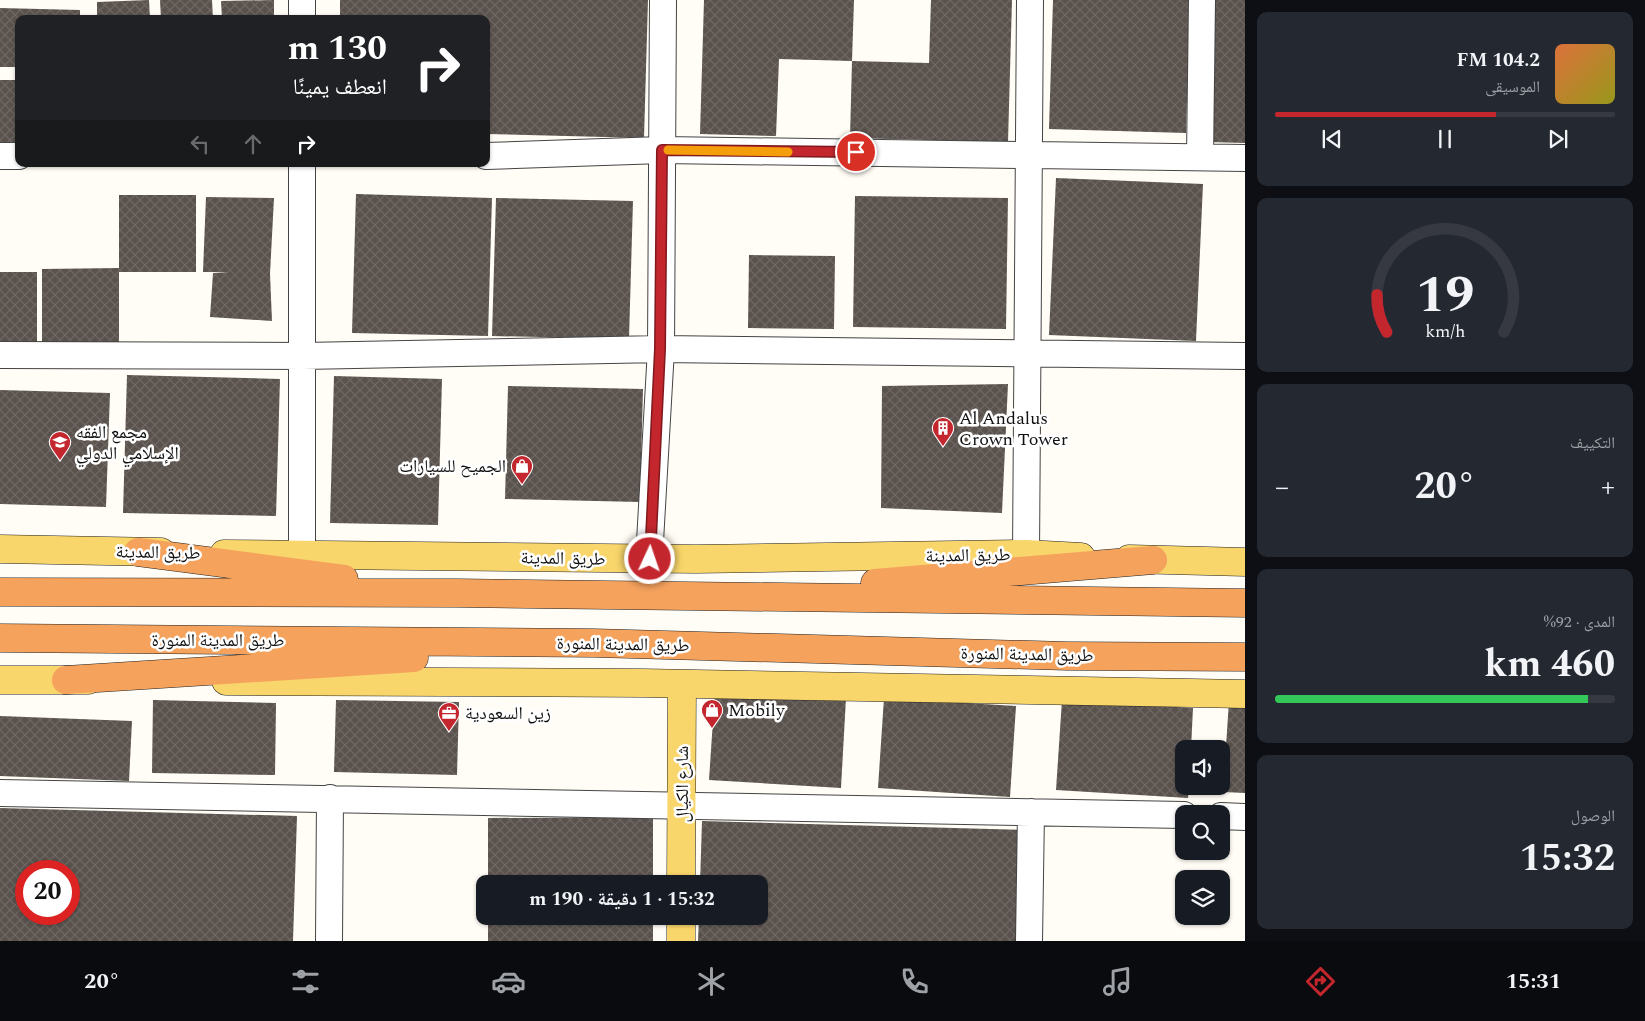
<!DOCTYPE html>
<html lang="ar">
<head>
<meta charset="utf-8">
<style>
  :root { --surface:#171b24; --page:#242831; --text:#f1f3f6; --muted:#9ea1a6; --line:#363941; --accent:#c4262e }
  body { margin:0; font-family:Spectral,"Noto Naskh Arabic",serif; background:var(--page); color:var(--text); direction:rtl; height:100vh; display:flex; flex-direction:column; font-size:19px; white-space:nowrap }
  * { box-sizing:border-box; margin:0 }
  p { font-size:16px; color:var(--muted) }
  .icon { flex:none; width:28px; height:28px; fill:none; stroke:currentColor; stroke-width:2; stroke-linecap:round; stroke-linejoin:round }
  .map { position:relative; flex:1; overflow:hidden; direction:ltr }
  .sheet { display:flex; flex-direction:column; gap:12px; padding:12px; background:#0d0f14; width:400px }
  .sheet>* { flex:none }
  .top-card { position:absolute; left:15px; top:15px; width:475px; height:152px; border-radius:10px; box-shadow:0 1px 4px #0004; direction:rtl; background:#202124; color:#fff; overflow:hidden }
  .controls { position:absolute; left:1175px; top:740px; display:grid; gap:10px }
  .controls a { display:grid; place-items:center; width:55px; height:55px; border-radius:10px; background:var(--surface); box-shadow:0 1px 4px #0004; font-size:25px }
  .speed { position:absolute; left:15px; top:860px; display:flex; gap:10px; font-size:25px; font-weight:700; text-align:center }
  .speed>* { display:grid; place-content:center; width:65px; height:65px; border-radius:50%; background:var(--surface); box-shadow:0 1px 4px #0004; line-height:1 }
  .speed .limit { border:8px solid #d22; background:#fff; color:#111 }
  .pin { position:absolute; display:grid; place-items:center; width:42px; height:42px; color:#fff; margin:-21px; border:2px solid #fff; border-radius:50%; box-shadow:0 1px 5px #0007 }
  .me { position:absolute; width:55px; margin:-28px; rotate:3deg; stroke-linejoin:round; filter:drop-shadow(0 0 4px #0008) }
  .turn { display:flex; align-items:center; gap:18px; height:105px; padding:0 20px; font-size:22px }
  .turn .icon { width:65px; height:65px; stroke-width:2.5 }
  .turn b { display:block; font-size:35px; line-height:42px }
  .lanes { display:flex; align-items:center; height:48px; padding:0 20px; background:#0003; justify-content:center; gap:25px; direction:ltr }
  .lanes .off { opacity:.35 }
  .big { font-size:38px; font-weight:700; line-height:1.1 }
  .sheet .tile { flex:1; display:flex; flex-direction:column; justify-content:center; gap:8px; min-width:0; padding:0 18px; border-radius:10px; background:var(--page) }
  .sheet .dial { align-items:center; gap:0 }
  .dial svg { height:130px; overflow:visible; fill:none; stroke:var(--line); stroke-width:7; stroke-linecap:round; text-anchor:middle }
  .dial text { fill:var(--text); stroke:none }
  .song { display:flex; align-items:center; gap:15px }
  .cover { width:60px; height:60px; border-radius:8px; background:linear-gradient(135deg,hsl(20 70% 55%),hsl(60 70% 35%)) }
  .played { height:5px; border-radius:2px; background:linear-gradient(90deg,var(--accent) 65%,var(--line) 65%) }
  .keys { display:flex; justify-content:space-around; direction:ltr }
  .heat { display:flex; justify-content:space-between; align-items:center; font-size:28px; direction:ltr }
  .charge { height:8px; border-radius:4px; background:linear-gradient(90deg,#34c759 92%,var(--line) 0) }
  .trip { position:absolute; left:476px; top:875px; width:292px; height:50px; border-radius:10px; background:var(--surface); box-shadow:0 1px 4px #0004; font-weight:700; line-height:50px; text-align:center; direction:rtl }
  .tabs { display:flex; height:80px; justify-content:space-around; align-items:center; background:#090b0e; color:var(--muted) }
  .tabs .icon { width:35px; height:35px }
  .tabs .active { color:var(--accent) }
  .tabs b { font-size:22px; color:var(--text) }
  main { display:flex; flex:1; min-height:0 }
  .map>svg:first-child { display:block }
  .building { fill:url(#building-cross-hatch); fill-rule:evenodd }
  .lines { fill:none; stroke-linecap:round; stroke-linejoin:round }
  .minor-casing { stroke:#444; stroke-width:28 }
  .major-casing { stroke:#222; stroke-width:29 }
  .highway-casing { stroke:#222; stroke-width:29 }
  .minor { stroke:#fff; stroke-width:26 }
  .major { stroke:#f9d66b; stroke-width:28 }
  .highway { stroke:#f5a25d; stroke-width:28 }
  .route-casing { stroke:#7f191e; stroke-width:12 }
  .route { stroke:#c4262e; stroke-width:9 }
  .slow { stroke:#f59e0b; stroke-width:9 }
  .labels { text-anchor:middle; stroke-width:5; stroke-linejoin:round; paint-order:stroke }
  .poi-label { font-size:18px; fill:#111; stroke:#fff; text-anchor:start }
  .street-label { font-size:18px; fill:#111; stroke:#fff }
</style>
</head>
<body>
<main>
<section class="sheet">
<div class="tile">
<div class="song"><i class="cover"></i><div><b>104.2 FM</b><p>الموسيقى</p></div></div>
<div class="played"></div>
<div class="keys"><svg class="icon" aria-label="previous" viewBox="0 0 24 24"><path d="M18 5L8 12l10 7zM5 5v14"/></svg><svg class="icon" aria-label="pause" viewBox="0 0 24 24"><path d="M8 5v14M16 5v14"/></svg><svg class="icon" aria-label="next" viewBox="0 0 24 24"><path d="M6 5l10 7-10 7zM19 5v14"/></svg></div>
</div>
<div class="tile dial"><svg viewBox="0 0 100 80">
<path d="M14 69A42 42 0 1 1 86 69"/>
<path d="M14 69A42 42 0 0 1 8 46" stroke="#c4262e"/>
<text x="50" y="56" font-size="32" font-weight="700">19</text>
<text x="50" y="72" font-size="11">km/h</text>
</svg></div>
<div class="tile"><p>التكييف</p>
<div class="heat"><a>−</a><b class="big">20°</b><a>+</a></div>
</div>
<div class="tile"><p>المدى · 92%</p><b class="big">460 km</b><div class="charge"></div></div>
<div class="tile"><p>الوصول</p><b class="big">15:32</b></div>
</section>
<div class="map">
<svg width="1245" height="941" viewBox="0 0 1245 941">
  <defs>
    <pattern id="building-cross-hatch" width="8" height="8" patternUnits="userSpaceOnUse" patternTransform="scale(1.25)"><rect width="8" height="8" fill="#5a524d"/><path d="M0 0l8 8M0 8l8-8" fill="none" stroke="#6d6662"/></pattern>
  </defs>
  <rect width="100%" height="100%" fill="#fffdf5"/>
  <path class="building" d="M149,0L150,19H97V2Z
    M160,0H212L213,19H161Z
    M274,0V19H222L221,1Z
    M340,0H648L644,138L486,134L488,57H486V19H340Z
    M704,0H854L852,61L779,59L776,136L700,134Z
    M931,0H1012L1008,142L850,138L852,61L929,63Z
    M1053,0H1190L1186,133L1049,129Z
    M1213,0H1245V143L1207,142Z
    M0,8L80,10V19H19V67H0Z
    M0,80H19V154H0Z
    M1056,178L1203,184L1196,341L1049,335Z
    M356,194L492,198L488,336L352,333Z
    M119,195H196V272H119V346H42V269L119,268Z
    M855,196L1008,198L1006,329L853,327Z
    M206,197L274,198L270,274L272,321L210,317L213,273L229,272H203Z
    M496,198L633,201L629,339L492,336Z
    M749,255L835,256L834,329L748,328Z
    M0,272H37V344H0Z
    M127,375L280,379L276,516L123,513Z
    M334,376L442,379L438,525L330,523Z
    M1008,384L1002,513L881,508L882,386Z
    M508,386L643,389L640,502L505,499Z
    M0,390L110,393L106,507L0,504Z
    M715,690L846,698L841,788L709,780Z
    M884,698L1016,706L1010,797L878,788Z
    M153,700L276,703L275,775L152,773Z
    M336,700L459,702L457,775L334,772Z
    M1062,700L1193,708L1191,749H1184V786H1189L1188,798L1056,790Z
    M1229,701L1245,702V793L1223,792Z
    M0,716L132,721L129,781L0,776Z
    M0,808L297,816L293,941H0ZM26,871H69V914H26Z
    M653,817V884H488V818Z
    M702,821L1023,830L1020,941H698L699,916H760V884H700Z
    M488,916H653V941H488Z"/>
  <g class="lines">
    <g class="minor-casing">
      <path id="minor" d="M302,19V0
        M0,156H19
        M486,156L662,150L1245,158
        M1200,157L1202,0
        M0,355L303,356L661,349L1245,356
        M1026,554L1030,0
        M302,555V164
        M649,559L661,349L663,0
        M0,793L1184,815
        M1221,816L1245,817
        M329,941L330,798
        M1029,941L1031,812"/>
    </g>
    <g class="major-casing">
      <path id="major" d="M0,549L161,552
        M224,554L696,559L1026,554L1081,557
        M1129,559L1245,562
        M0,680H88
        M226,681L643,683L1245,694
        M681,884L682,684
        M681,941V916"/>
    </g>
    <g class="highway-casing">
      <path id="highway" d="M138,552L344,579
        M875,583L1153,560
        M0,592L457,593L1245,603
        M0,638L594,643L1067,656L1245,657
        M66,680L414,658"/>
    </g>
    <use href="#minor" class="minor"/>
    <use href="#major" class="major"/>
    <use href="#highway" class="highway"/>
  </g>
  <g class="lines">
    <g class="route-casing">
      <path id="route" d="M650,559L660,349L662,150L856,152"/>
    </g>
    <use href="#route" class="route"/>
    <path class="slow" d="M668,150L788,152"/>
  </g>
  <defs>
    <g id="building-pin" transform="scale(1.125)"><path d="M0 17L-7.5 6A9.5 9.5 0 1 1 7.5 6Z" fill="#c4262e" stroke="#fff"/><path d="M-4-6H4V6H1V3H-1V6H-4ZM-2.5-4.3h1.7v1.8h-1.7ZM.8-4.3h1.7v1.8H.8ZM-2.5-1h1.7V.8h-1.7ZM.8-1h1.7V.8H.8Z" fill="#fff"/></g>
    <g id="school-pin" transform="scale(1.125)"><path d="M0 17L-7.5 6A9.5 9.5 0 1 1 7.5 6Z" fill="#c4262e" stroke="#fff"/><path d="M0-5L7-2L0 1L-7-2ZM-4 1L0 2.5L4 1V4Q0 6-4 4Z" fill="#fff"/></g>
    <g id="shop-pin" transform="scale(1.125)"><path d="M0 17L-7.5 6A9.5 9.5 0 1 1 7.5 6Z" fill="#c4262e" stroke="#fff"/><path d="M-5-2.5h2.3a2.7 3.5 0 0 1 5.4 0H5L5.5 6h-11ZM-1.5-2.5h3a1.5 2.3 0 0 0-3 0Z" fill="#fff"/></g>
    <g id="office-pin" transform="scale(1.125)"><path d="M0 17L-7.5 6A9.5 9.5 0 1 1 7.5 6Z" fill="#c4262e" stroke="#fff"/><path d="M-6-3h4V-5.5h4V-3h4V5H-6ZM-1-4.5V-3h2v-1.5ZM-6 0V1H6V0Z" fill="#fff"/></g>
  </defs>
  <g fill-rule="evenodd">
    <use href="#building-pin" x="943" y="428"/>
    <use href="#school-pin" x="60" y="442"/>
    <use href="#shop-pin" x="522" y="466"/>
    <use href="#shop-pin" x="712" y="710"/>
    <use href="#office-pin" x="449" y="713"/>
  </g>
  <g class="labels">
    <g class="poi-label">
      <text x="959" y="424">Al Andalus<tspan x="959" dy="21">Crown Tower</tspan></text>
      <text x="76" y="438">مجمع الفقه<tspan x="76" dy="21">الإسلامي الدولي</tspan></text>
      <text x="506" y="472" text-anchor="end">الجميح للسيارات</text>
      <text x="728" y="716">Mobily</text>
      <text x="465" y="719">زين السعودية</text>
    </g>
    <g class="street-label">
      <text transform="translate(158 552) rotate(1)" y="6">طريق المدينة</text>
      <text transform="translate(968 555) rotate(-1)" y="6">طريق المدينة</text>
      <text transform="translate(563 558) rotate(1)" y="6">طريق المدينة</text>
      <text x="218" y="646">طريق المدينة المنورة</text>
      <text transform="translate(623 644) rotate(1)" y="6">طريق المدينة المنورة</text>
      <text transform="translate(1027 654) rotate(1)" y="6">طريق المدينة المنورة</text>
      <text transform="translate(682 784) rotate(-90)" y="6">شارع الكيال</text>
    </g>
  </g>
</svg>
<div class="controls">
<a><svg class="icon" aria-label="sound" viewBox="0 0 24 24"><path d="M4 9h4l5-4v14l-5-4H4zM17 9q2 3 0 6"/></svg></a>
<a><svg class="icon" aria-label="search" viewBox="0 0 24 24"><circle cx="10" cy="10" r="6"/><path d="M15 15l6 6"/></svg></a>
<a><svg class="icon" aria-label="layers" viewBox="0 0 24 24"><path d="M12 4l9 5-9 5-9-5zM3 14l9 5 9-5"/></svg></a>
</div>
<div class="speed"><div class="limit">20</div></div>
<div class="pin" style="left:856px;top:152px;background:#d93025"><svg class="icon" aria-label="arrive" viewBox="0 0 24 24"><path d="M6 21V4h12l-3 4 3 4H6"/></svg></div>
<svg class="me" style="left:650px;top:559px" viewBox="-20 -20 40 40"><circle r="17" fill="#c4262e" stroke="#fff" stroke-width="3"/><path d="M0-11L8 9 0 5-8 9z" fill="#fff"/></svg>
<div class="trip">15:32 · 1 دقيقة · 190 m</div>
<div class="top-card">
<div class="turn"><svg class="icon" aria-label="right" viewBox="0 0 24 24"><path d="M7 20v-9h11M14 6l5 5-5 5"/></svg><div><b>130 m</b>انعطف يمينًا</div></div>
<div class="lanes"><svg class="icon off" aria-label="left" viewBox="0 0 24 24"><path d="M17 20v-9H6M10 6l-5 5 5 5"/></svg><svg class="icon off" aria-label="ahead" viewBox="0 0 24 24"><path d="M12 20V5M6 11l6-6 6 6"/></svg><svg class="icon" aria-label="right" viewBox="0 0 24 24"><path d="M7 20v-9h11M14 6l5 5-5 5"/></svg></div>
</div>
</div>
</main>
<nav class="tabs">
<b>15:31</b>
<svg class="icon active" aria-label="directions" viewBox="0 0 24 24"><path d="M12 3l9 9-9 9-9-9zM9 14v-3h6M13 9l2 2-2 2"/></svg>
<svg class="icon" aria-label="music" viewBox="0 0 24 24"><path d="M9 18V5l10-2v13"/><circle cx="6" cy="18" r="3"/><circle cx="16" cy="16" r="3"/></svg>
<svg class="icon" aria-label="phone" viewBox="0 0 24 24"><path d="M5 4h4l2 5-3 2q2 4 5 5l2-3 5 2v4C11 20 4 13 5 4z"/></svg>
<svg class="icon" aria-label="climate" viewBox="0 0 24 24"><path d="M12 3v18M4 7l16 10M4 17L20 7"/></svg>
<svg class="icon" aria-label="car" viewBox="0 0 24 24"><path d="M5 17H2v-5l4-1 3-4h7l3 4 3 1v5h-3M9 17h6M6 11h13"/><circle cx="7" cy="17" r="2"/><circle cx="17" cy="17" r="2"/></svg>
<svg class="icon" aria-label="filters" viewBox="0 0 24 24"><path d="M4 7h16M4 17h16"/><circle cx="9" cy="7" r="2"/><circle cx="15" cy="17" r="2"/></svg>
<b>20°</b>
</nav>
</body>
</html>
